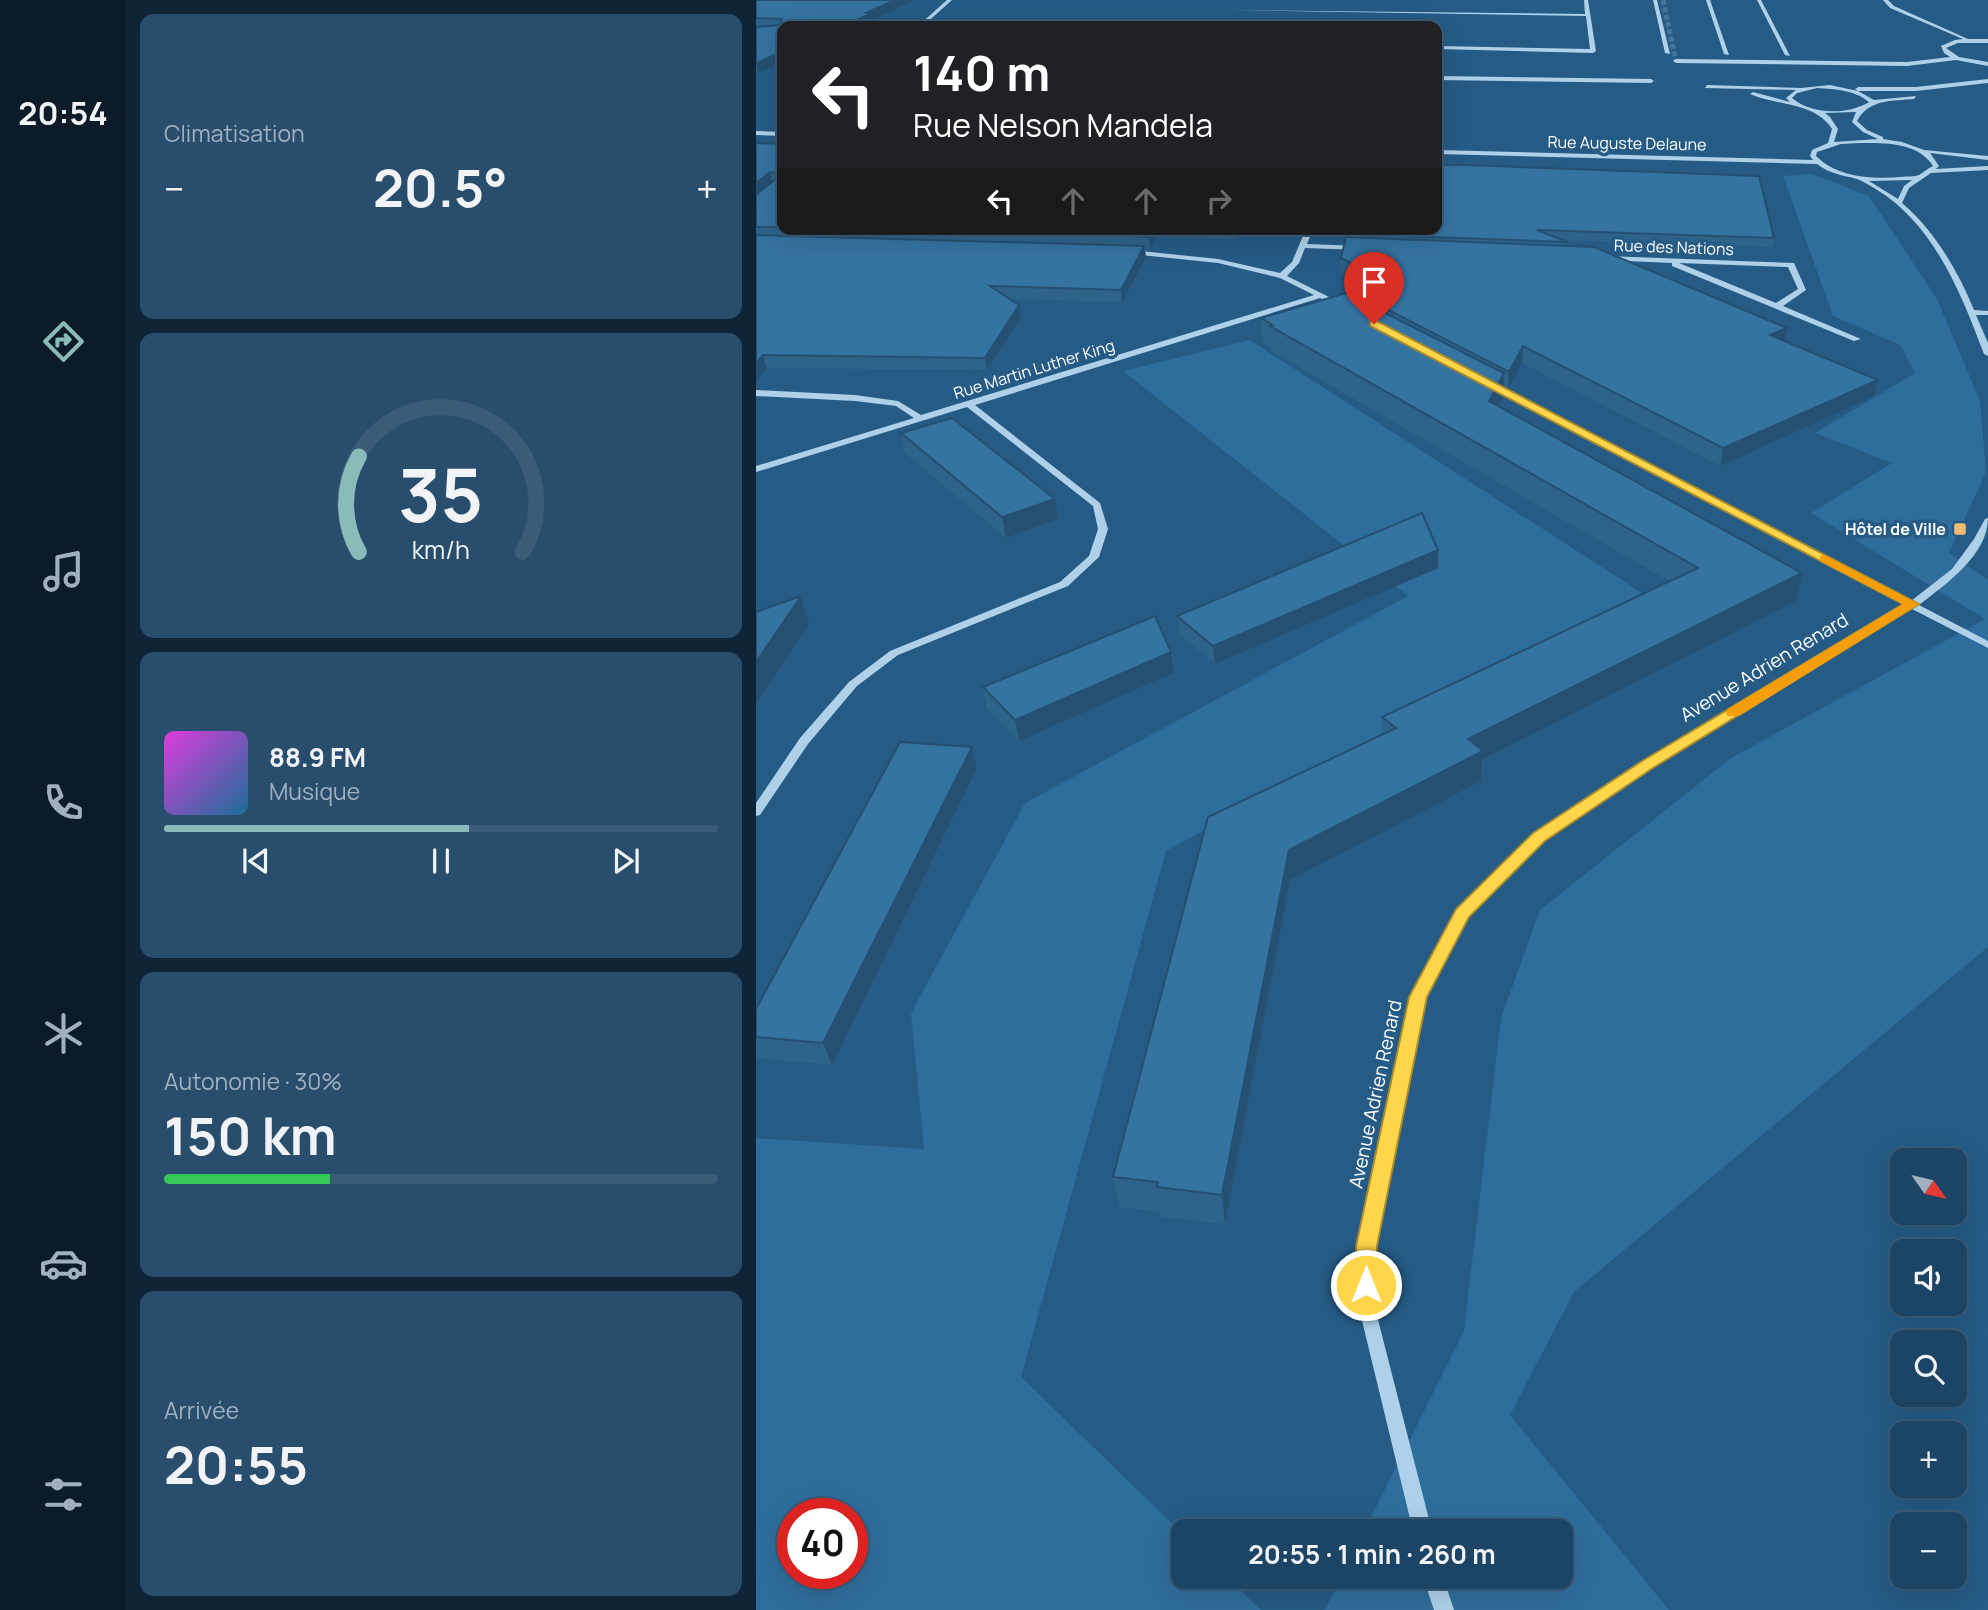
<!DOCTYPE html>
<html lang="fr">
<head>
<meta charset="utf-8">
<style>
  :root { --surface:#1c4464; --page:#294e6d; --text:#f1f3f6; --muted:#a0b0bf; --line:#3a5c78; --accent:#8bbbb9 }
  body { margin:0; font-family:Manrope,sans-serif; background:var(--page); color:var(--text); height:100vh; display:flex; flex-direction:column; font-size:26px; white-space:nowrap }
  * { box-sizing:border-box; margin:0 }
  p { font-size:23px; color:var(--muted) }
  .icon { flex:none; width:38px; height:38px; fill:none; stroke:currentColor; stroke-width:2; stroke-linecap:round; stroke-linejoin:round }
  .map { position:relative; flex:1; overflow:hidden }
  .drawer { display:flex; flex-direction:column; gap:14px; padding:14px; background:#0f2537; width:630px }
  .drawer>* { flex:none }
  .top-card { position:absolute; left:21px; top:21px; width:665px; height:214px; border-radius:14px; box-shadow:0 7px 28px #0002,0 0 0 2px var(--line); background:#202124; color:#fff; overflow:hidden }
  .needle { width:46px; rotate:124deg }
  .buttons { position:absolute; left:1134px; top:1148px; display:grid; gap:14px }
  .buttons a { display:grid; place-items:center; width:77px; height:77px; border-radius:14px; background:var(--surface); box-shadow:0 7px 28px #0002,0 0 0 2px var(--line); font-size:35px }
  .speed { position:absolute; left:21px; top:1498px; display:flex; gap:14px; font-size:35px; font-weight:700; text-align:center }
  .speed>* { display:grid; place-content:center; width:91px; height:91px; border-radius:50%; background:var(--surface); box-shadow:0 7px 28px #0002,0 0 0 2px var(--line); line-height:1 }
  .speed .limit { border:10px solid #d22; background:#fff; color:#111 }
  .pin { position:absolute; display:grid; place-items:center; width:60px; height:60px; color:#fff; margin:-72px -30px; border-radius:50% 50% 50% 0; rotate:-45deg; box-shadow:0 0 7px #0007 }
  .pin .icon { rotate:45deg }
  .me { position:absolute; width:77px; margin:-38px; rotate:0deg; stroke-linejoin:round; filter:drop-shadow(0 0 5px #0008) }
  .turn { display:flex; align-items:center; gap:24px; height:147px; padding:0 21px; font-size:32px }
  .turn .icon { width:91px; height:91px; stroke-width:2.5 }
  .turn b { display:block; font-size:49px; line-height:60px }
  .lanes { display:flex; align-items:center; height:66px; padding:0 21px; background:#0003; justify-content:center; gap:35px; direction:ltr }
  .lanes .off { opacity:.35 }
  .big { font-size:52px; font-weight:700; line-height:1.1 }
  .drawer .widget { flex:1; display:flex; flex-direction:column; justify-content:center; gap:10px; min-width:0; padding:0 24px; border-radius:14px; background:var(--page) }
  .drawer .dial { align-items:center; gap:0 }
  .dial svg { height:182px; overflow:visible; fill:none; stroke:var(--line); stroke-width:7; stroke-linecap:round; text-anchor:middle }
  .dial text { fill:var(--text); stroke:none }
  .song { display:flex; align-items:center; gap:21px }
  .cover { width:84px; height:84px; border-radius:10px; background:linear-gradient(135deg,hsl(300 70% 55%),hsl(200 70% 35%)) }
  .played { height:7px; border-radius:4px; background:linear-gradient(90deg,var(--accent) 55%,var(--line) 55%) }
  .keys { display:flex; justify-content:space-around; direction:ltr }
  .heat { display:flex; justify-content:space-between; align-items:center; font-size:38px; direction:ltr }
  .charge { height:10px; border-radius:5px; background:linear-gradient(90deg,#34c759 30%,var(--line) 0) }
  .trip { position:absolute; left:415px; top:1519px; width:402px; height:70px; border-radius:14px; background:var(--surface); box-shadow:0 7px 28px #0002,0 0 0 2px var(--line); font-weight:700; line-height:70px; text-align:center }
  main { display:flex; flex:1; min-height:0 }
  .dock { display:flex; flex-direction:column; width:126px; justify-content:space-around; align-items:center; background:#0b1b28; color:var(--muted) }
  .dock .icon { width:49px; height:49px }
  .dock .on { color:var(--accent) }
  .dock b { font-size:32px; color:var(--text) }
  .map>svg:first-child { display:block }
  .green { fill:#2f6e9c; fill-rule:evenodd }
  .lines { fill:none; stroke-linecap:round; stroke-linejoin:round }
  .minor-tunnel { stroke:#467497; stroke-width:5; stroke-dasharray:5 2.5; stroke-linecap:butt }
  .minor { fill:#aed0e8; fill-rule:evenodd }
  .wall { fill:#2e638a }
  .shaded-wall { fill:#255071 }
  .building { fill:#3573a1; stroke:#255071; stroke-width:2 }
  .route { fill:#ffd54a; stroke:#a68a30; stroke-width:2 }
  .slow { fill:#f59e0b }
  .poi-dot { fill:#f2bd72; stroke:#255b85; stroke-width:2.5 }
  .labels { text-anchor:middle; stroke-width:7; stroke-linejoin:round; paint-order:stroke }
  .far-street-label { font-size:16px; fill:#fff; stroke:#255b85 }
  .far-poi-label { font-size:16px; font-weight:bold; fill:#fff; stroke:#255b85; text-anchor:end }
  .street-label { font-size:19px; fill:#fff; stroke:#255b85 }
</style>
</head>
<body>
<main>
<nav class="dock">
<b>20:54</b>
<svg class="icon on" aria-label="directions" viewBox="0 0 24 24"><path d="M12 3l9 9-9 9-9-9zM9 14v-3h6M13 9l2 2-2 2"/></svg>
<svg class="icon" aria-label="music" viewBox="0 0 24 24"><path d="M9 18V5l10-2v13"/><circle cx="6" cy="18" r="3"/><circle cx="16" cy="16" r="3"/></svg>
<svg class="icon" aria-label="phone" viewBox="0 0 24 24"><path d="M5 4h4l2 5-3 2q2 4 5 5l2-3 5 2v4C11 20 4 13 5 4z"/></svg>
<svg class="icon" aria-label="climate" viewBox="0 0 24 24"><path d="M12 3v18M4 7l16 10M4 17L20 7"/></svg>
<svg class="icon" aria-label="car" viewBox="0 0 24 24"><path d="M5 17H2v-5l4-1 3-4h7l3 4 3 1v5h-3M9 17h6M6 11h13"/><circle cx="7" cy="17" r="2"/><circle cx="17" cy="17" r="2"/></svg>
<svg class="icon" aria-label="filters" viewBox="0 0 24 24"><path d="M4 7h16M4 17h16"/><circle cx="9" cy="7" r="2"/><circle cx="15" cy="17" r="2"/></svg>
</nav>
<section class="drawer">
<div class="widget"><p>Climatisation</p>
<div class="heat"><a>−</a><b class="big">20.5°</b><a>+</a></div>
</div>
<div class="widget dial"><svg viewBox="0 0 100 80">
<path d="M14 69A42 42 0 1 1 86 69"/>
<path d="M14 69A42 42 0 0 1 14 27" stroke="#8bbbb9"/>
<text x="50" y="56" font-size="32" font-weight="700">35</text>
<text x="50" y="72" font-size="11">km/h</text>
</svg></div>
<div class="widget">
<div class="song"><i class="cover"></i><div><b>88.9 FM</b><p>Musique</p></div></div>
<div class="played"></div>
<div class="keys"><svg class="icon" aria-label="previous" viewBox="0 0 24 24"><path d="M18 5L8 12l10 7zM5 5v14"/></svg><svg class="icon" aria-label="pause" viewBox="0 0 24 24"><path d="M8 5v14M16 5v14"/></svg><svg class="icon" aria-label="next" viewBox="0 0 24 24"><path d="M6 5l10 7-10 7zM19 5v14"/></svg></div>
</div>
<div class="widget"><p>Autonomie · 30%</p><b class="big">150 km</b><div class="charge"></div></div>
<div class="widget"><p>Arrivée</p><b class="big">20:55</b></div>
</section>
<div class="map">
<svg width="1232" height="1610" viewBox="0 0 1232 1610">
  <rect width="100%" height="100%" fill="#255b85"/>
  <path class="green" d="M1056,174L1113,196L1181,299L1224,401L1230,472L1193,553L1232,580V947L818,1292L754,1415L913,1610H569L586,1577H805V1531H608L708,1331L745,1018L784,910L975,758L1229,619L1055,513L1136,463L1059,433L1159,373L1144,345L1077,316L1027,176Z
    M494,340L886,593L410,851L265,1377L427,1534V1577H471L505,1610H0V1138L168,1149L155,1013L269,803L652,596L367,371ZM37,1514H96V1573H37Z"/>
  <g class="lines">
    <path class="minor-tunnel" d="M907,0L920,61"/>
    <path class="minor" d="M191,0H196L167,26H162Z
      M828,0H832L840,51L837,53L681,49V46L834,49L830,16L469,10L829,14Z
      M897,0H901L914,54L909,53Z
      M950,0H954L973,55L968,54Z
      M1001,0H1005L1034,56L1029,55Z
      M1127,0H1132L1138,6L1212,39H1232V43H1202L1190,48L1203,57L1232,62V66L1200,60L1151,66L920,63L917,61L920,59L1151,62L1194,57L1188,53L1185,46L1199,40L1207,39L1134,8Z
      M681,76L895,79L898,81L895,83L681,80Z
      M1232,79V83L1160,91H1102L1099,89L1102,87H1160Z
      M951,85L1045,88L1074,85L1102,91L1118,100L1160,96L1158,99C1136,101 1113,99 1101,121L1111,130L1127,137V139L1146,142L1168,150L1232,156V160L1174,153L1183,166L1180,169L1232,166V170L1175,173L1153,188L1146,203C1179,231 1202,271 1218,310L1232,311V315H1220L1232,343V356L1228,354C1206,296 1181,232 1129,195C1121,190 1109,182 1101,179C1087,175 1073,174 1061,164L681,154V150L1057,160L1054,156L1056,150L1072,143L1076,129C1059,102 1021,106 994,94L997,92L1034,102L1030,98L1040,90L949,88ZM1061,88C1079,89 1099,90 1113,102C1092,115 1056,115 1036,98L1041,93ZM1100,112L1096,122L1107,132L1122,139L1078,142L1082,129L1074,117L1069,113ZM1104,143C1129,143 1162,142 1177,166C1172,168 1167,173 1163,175C1158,177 1151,176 1145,177C1116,179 1082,178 1060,156L1061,152L1085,144ZM1156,180L1148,186L1142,199L1113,181Z
      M0,131L26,132V136L0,135Z
      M550,229H557L551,244L604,246L608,248L604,250L549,248L543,263L531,276L585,303V307H579L564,298L219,405L344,503L352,529L343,557L312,586L142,655L101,686L52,744L4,815L0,816V803L44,738L93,682L134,651L304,582L333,556L342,529L337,506L211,407L0,472V466L158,418L140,406L99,401L0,396V390L99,395L142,401L165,415L558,295L524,278L462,263L375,254L371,252L375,250L462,259L524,273L536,262Z
      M850,256L1038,263L1050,290L1027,306L1105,339L1098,341L916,266V263L847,260V256ZM923,263L1032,267L1042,289L1020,303Z
      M731,382H737L1155,601L1196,569L1218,539L1229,519L1232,518C1232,555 1190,584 1163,605L1232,641V648L1156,609L896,768L787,840L711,916L669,997L619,1246L618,1304L676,1531H657L602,1304L603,1246L655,997L699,913L779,834L888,762L1148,605L731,386Z
      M667,1577H687L698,1610H678Z"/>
  </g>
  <path class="wall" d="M0,0L117,20V23L0,73Z
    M0,143L26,144V229H485L481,239L401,237L394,249H389L390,258L366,302L254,299L263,305L265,317L231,370L11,368L0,381Z
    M681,165L1018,238L1017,247L805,240L812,242L811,246L1031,328L1029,341L1122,380L1118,396L964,466L766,363L752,388L748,386L747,398L743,406L1046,573L1040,601L727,760L725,781L534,880L469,1224L405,1217L404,1212L363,1207L357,1177L452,817L626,735V717L913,581L515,351V347L506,342L505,318L605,300V296L621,291L585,273V258L592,237V234Z
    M145,433L302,519L250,538L149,453Z
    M682,550V568L459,664L423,634L421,616Z
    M415,652L417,673L263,741L231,709L227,687Z
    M216,747L221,768L76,1065L0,1058V1009Z"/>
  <path class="shaded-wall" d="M139,0H159L117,20V23L110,26H86L110,13Z
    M26,52V62L2,73L0,63Z
    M14,172L16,183L0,197V183Z
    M398,229H400L401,237L394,249L393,237Z
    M480,229H485L481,239Z
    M388,246L390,258L366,302L365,290Z
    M263,305L265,317L231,370L229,358Z
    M1031,328L1028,344L1014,335Z
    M767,346L766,363L752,388L753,372Z
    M7,355L11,368L0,381V364Z
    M748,373L747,398L732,426L733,401Z
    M1122,380L1118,396L964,466L967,448Z
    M299,499L302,519L250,538L246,517Z
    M682,550V568L459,664L457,646Z
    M1046,573L1040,601L726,760L725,781L534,880L469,1224L466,1195L533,850L712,739Z
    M45,596L53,624L0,704V662Z
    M415,652L417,673L263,741L259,720Z
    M216,747L221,768L76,1065L67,1043Z"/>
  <path class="building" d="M0,0H139L110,13L115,14L86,26H26V52L0,63V27L24,25L26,19L0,18Z
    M0,143L26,144V227H0V195L22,177V173L14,172L0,183Z
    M681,165H708L1003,176L1018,238L781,230L812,242L592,234L594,229H681Z
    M126,229H398L393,237L342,234Z
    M0,235L388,246L365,290L234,286L263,305L229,358L7,355L0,364Z
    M590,237L838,247L1031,328L1014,335L1122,380L967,448L767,346L753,372L605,296L640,285L585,258Z
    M590,293L748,373L733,401L1046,573L712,739L727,751L533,850L466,1195L401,1187L402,1182L357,1177L452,817L640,728L626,717L942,568L514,326L517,325L505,318Z
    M196,418L299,499L246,517L145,433Z
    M666,513L682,550L457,646L421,616Z
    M45,596L0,662V612Z
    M399,616L415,652L259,720L227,687Z
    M144,742L216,747L67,1043L0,1037V1009Z"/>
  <path class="route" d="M614,321H621L1163,604L897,768L789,841L713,917L671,997L621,1246V1285L618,1292L610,1295L603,1292L600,1285V1246L653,997L700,909L777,833L886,761L1147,604L614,326Z"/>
  <path class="slow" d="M1068,555L1163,604L983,716H972L970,713L972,709L1147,604L1064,561V556Z"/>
  <rect class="poi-dot" x="1197" y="522" width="14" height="14" rx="3.5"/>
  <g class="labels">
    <g class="far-street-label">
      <text transform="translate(871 143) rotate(1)" y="6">Rue Auguste Delaune</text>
      <text transform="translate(918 247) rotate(2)" y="6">Rue des Nations</text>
      <text transform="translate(278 369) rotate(-17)" y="6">Rue Martin Luther King</text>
    </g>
    <g class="far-poi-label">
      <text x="1190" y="535">Hôtel de Ville</text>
    </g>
    <g class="street-label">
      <text transform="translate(1008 667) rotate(-31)" y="7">Avenue Adrien Renard</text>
      <text transform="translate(619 1094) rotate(-78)" y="7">Avenue Adrien Renard</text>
    </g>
  </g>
</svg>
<div class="buttons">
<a><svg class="needle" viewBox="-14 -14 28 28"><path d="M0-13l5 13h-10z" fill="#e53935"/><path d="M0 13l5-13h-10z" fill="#a0b0bf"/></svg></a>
<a><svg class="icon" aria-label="sound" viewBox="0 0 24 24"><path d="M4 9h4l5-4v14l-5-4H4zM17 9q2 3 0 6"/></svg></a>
<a><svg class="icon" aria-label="search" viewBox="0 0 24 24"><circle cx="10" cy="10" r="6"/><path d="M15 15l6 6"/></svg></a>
<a>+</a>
<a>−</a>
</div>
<div class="speed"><div class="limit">40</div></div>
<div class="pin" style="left:618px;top:324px;background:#d93025"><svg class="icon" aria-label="arrive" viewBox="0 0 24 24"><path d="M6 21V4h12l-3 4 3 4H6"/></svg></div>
<svg class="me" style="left:610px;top:1285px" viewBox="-20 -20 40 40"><circle r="17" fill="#ffd54a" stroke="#fff" stroke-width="3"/><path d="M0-11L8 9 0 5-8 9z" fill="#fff"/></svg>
<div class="trip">20:55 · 1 min · 260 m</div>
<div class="top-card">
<div class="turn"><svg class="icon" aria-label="left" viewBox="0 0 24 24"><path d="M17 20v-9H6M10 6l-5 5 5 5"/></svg><div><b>140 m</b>Rue Nelson Mandela</div></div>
<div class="lanes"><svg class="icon" aria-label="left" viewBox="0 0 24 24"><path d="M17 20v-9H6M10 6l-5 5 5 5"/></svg><svg class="icon off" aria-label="ahead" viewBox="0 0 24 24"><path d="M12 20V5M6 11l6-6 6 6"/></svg><svg class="icon off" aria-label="ahead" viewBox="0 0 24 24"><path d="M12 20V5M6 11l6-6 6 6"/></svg><svg class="icon off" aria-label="right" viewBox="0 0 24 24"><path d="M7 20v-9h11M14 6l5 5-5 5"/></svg></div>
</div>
</div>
</main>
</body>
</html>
